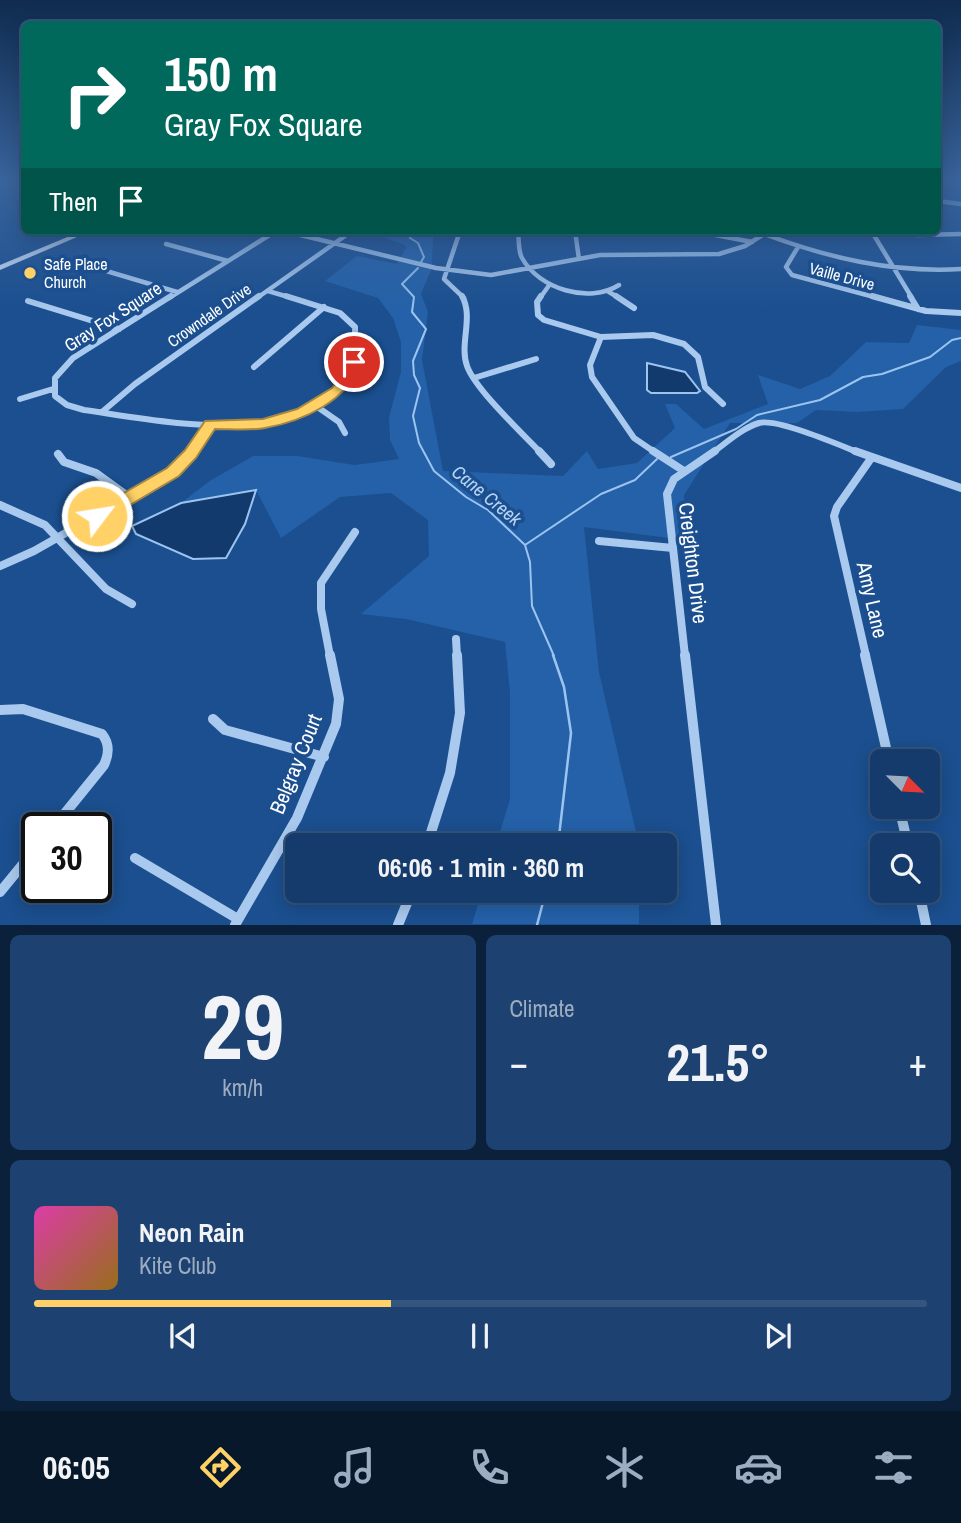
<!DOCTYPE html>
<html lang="en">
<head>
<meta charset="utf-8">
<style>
  :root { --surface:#143b6b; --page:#1d4271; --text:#f1f3f6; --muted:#9dadc1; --line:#33557e; --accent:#ffd166 }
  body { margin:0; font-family:"Archivo Narrow",sans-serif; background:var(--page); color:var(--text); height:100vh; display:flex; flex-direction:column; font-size:26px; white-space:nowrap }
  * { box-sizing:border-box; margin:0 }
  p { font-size:23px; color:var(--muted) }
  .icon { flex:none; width:38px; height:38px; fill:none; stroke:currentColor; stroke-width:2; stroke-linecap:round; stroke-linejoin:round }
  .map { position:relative; height:925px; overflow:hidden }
  .details { display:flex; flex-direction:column; gap:10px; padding:10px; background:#0b203b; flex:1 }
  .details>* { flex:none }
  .top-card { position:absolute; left:21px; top:21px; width:920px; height:214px; border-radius:10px; box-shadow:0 4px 18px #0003,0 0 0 2px var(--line); background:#00695c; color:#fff; overflow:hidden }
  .needle { width:46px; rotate:114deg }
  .tools { position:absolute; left:870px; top:749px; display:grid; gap:14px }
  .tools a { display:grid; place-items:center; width:70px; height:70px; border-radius:10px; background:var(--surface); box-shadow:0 4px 18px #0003,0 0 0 2px var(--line); font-size:35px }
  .speed { position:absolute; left:21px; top:812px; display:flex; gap:14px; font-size:35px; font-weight:700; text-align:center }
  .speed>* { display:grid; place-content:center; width:91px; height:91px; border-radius:50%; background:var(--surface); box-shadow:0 4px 18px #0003,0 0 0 2px var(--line); line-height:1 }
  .speed .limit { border:4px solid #111; border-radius:10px; background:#fff; color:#111 }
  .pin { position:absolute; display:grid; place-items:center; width:60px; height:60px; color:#fff; margin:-30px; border:4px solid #fff; border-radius:50%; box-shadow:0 2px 7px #0007 }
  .me { position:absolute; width:77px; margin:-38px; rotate:59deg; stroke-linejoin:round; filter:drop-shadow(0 0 5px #0008) }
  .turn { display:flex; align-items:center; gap:24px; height:147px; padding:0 28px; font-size:32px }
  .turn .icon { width:91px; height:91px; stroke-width:2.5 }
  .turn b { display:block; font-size:49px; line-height:60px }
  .then { display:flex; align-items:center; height:66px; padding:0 28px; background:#0003; gap:14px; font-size:26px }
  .big { font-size:52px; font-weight:700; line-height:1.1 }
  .details .tile { flex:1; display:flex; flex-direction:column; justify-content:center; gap:10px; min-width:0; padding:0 24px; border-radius:10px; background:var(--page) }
  .details .dial { align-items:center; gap:0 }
  .dial b { font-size:91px; line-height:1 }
  .song { display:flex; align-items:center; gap:21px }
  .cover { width:84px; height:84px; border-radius:10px; background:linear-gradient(135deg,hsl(320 70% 55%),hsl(40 70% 35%)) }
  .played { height:7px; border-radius:4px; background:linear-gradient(90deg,var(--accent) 40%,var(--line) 40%) }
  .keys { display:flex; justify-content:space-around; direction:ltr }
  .heat { display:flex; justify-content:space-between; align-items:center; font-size:38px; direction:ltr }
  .details .tiles { flex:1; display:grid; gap:10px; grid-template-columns:1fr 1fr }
  .tile:last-child { grid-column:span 2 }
  .trip { position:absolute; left:285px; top:833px; width:392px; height:70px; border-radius:10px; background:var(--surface); box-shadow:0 4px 18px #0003,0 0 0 2px var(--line); font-weight:700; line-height:70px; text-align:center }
  .menu { display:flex; height:112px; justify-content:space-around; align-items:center; background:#08182b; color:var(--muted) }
  .menu .icon { width:49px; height:49px }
  .menu .on { color:var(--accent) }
  .menu b { font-size:32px; color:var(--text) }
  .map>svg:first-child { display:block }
  .green { fill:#2461a8 }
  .water { fill:#123a6d; stroke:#9cc4f0; stroke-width:2 }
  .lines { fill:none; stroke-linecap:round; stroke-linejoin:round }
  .stream-far1 { stroke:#9cc4f0; stroke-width:2 }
  .stream { stroke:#9cc4f0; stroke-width:2.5 }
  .street-far3 { stroke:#a9c9ee; stroke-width:4.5 }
  .street-far2 { stroke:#a9c9ee; stroke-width:6 }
  .street-far1 { stroke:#a9c9ee; stroke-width:8 }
  .street { stroke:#a9c9ee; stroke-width:10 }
  .secondary { fill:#d6e6fa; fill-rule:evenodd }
  .route { fill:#ffd166; stroke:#a68842; stroke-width:2 }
  .poi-dot { fill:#ffd166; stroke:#1b4f8f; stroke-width:2.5 }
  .labels { text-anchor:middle; stroke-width:7; stroke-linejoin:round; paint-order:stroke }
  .far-poi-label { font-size:16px; fill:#fff; stroke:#1b4f8f; text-anchor:start }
  .far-street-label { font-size:16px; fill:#fff; stroke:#1b4f8f }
  .street-label { font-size:18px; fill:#fff; stroke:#1b4f8f }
  .water-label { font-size:19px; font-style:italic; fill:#b5d3f5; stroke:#1b4f8f }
  .near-street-label { font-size:21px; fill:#fff; stroke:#1b4f8f }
</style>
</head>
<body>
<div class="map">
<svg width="961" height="925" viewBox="0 0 961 925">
  <rect width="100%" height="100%" fill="#1b4f8f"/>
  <path class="green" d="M387,231H434L431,270L421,294L428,312L422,360L443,471L563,476L587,451L598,469L637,463L675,428L665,404H676L704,429L768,404L758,375L800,389L830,376L866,342L909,343L917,325L961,330V361L946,367L903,409L857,412L816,410L797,423H730L684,495V540L584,527L599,672L639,845H496L510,799V693L505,642L406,619L361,614L429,556L428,520L391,493L340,497L281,538L256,490L181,503L211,480L253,456H297L355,465L399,459L390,440L389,417L401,372V342L393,318L378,298L325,281L357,256L397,264L407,246L381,236Z
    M482,891H639V924H472Z"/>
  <path class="water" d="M647,363L685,372L700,391L697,393H651L647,390Z
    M256,490L245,524L226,558L193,559L136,534L132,526L181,503Z"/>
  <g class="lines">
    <path class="stream-far1" d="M412,231L410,238L418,243L424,257L421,262
      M418,268L402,284L414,297L412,312L426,329L413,361L414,375L420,388L413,416L419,443L434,471L466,497L488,510L525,545L530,562L532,606L554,656
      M671,457L736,429L757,415L820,400L863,377L882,374L930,357L952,340L961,338
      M525,545L601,494L635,480L657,459"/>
    <path class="stream" d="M553,655L564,687L571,733L558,845
      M537,925L546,891"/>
    <path class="street-far3" d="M938,201L961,204
      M284,231L436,268L491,275L600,255L719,254L745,246L769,231
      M460,231L444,279L464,298
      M518,231C519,239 518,251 522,258C539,289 589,304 619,285
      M575,231L579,259
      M866,231L917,235L961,234
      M872,232L912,298
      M705,233L752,242
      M764,234C829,258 892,273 961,269
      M166,244L228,261
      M798,247L786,267L792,275L878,298
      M103,270L177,292
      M268,291L292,298
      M609,292L619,298
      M169,298L276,231
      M257,298L352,231
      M540,298L550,284"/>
    <path class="street-far2" d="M171,296L73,358L55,378V396L67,405L84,410C156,420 333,459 355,354C356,346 355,336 355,327L340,313L286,296
      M462,296C474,317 459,344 467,366C475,389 522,433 541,453
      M541,296L537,302L538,315L544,320L601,337L653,335L684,344L698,357L705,387L723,404
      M616,296L634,308
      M872,296L926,311L961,313
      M910,296L918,309
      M28,301L119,329
      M601,337L590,365L592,377L634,438L656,453
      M254,367L324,307
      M474,378L536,359
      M20,399L53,389
      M316,406L339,422L345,433
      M102,412L135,384L259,296
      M192,453L210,424
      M712,453C726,443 742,428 759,423C777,418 839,445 860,453"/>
    <path class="street-far1" d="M539,451L551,464
      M653,451L684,471
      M855,451L961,488
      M58,454L64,462L96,473L129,497
      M0,505L45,525L106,589L132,604
      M599,541L673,548
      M0,566L34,551L173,472L193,451
      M456,639L457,656
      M330,656L321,609V583L355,532
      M685,656L667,494L674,479L715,451
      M866,656L834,516L837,507L872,457"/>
    <path class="street" d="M685,655L716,925
      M865,655L889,761
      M0,710L23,709L102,734C110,744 109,754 104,765L53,828
      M213,719L225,730L324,757
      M899,807L908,845
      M427,845L450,773L460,713L457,655
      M135,858L238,919
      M919,891L926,925
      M0,892L37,847
      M235,925L297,818L336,724L339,699L330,655
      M398,925L412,891"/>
    <path class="secondary" d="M82,231H91L0,270V265Z"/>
  </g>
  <linearGradient id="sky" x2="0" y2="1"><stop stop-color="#0f2b4f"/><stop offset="0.58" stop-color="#39639b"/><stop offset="1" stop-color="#39639b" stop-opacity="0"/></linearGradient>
  <rect width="961" height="310" fill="url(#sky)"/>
  <path class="route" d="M354,358L360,362C349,401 303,421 265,428C249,431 231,429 215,429L196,458L179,476L103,521H91L88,516L91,512L167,468L185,450L205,421L263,419L297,409L332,388L343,374L349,359Z"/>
  <circle class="poi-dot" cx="30" cy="273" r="7"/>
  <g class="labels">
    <g class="far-poi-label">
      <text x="44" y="270">Safe Place<tspan x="44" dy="18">Church</tspan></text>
    </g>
    <g class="far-street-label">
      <text transform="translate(842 276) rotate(15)" y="6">Vaille Drive</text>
      <text transform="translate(209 315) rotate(-35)" y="6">Crowndale Drive</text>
    </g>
    <g class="street-label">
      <text transform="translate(113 317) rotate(-33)" y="6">Gray Fox Square</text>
    </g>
    <g class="water-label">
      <text transform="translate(487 495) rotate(39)" y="7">Cane Creek</text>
    </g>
    <g class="near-street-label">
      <text transform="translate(693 563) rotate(83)" y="7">Creighton Drive</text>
      <text transform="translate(872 600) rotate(77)" y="7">Amy Lane</text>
      <text transform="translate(296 764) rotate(-68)" y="7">Belgray Court</text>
    </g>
  </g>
</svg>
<div class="tools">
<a><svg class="needle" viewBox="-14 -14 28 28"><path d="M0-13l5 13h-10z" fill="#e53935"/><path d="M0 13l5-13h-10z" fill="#9dadc1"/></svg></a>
<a><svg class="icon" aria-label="search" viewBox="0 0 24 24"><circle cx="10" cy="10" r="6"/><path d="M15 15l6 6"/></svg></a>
</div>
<div class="speed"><div class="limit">30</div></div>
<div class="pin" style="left:354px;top:362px;background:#d93025"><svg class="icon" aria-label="arrive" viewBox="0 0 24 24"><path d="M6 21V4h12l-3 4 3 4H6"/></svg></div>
<svg class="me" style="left:97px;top:516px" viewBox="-20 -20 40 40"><circle r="17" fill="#ffd166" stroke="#fff" stroke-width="3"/><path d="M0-11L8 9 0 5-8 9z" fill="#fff"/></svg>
<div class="trip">06:06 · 1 min · 360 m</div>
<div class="top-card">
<div class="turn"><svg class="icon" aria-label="right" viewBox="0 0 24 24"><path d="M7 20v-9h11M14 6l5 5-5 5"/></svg><div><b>150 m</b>Gray Fox Square</div></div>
<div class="then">Then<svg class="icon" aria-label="arrive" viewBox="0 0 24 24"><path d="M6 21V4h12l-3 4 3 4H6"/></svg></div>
</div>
</div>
<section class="details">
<div class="tiles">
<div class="tile dial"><b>29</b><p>km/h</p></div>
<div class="tile"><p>Climate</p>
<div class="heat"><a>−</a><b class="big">21.5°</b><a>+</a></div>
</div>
<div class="tile">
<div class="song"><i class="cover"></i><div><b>Neon Rain</b><p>Kite Club</p></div></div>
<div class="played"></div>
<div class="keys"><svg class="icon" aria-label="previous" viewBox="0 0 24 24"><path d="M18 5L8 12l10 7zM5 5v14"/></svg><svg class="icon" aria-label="pause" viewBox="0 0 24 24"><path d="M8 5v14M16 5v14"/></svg><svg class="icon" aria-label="next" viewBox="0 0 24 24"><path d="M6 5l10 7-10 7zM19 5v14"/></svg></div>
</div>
</div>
</section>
<nav class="menu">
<b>06:05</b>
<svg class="icon on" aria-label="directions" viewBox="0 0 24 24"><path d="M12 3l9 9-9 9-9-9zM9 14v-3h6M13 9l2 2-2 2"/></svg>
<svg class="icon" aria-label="music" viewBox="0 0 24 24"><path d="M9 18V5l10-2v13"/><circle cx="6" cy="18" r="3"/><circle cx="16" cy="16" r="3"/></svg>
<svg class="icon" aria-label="phone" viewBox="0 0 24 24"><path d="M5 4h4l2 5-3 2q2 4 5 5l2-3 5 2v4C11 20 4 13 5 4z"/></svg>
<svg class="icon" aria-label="climate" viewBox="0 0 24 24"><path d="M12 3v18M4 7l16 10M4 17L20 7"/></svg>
<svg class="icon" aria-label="car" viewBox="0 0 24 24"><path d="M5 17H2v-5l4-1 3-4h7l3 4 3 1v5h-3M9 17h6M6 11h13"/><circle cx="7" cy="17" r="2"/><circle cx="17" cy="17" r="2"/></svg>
<svg class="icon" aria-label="filters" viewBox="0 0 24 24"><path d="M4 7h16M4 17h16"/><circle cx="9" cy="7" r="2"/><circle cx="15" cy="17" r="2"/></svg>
</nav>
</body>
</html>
